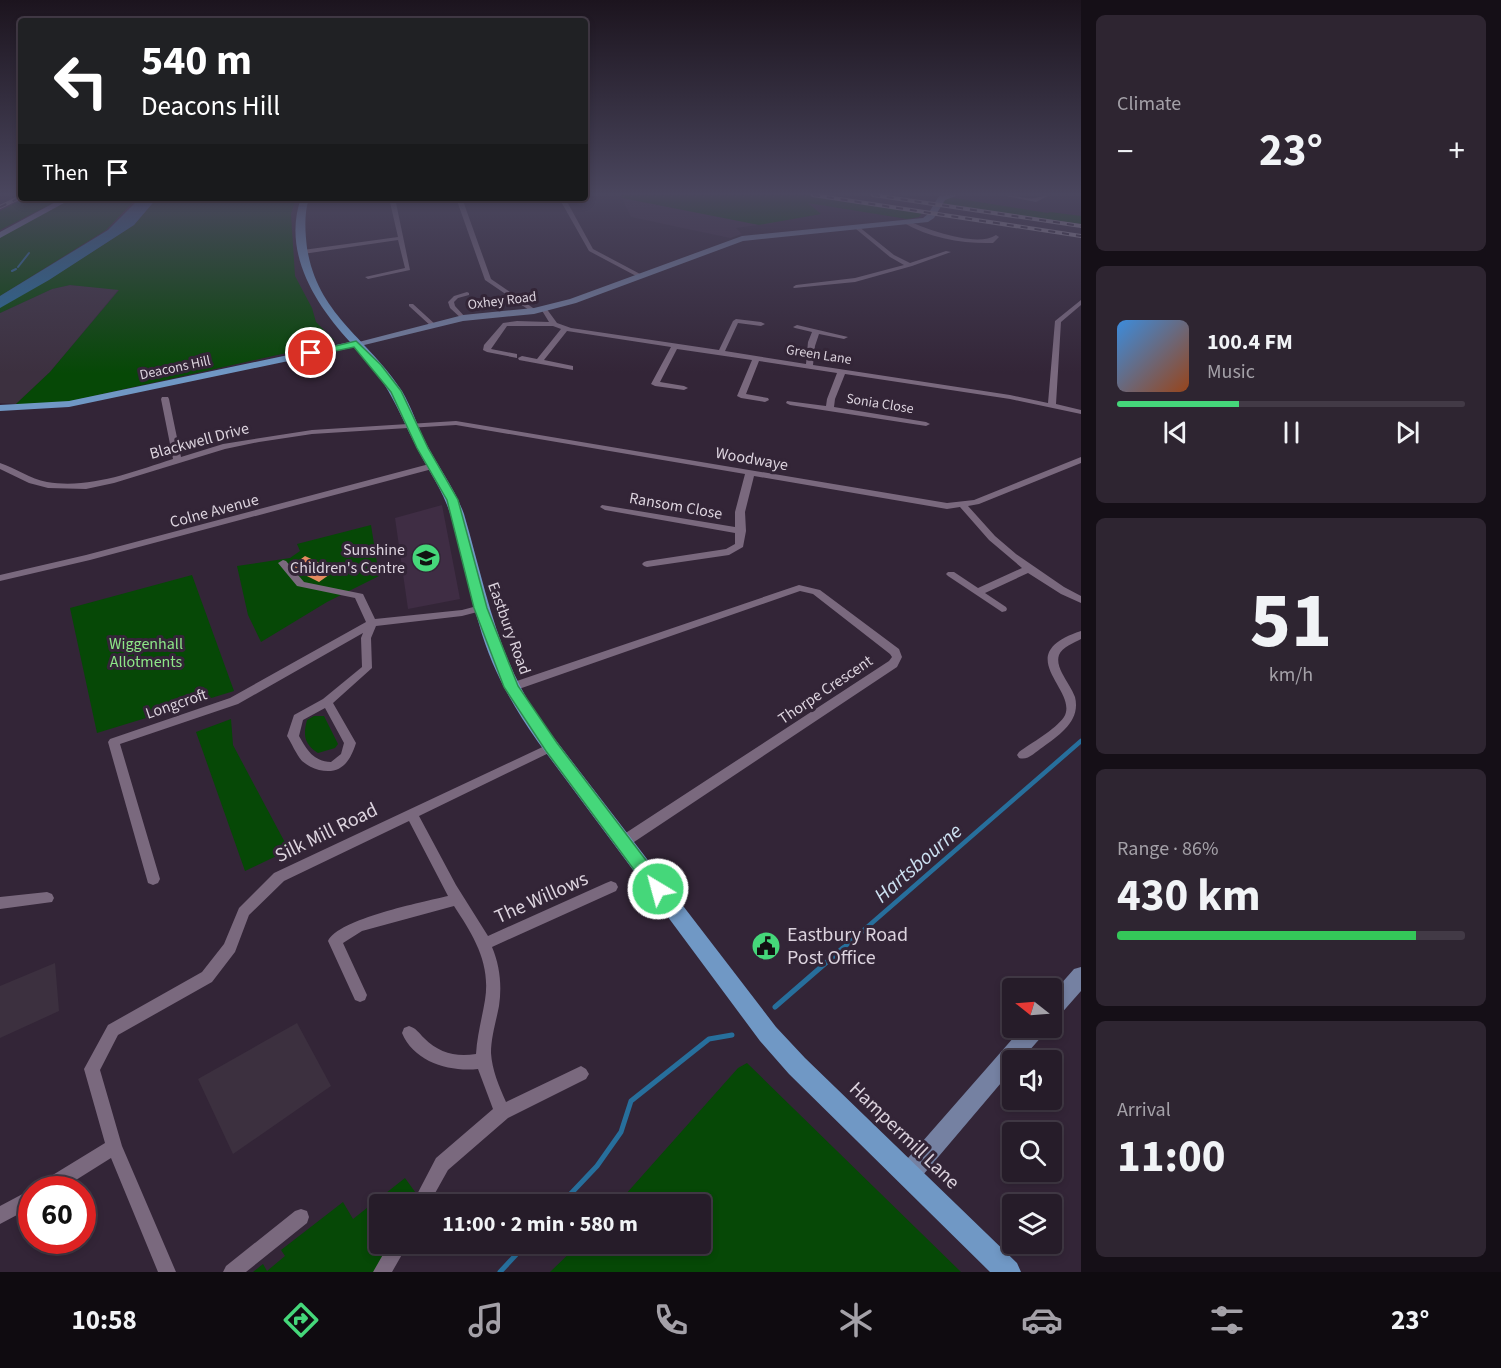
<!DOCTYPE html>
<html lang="en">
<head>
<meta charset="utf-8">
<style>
  :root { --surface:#261c29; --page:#2e2531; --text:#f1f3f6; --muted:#a4a1a8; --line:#423a46; --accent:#45d77a }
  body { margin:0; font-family:"Source Sans 3",sans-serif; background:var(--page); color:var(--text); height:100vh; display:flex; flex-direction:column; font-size:22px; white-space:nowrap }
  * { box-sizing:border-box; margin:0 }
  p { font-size:20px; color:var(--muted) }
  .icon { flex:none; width:33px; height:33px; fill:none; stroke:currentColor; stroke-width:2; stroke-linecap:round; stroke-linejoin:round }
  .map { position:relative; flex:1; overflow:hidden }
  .side { display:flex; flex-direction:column; gap:15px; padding:15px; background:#150f17; width:420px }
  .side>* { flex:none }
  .banner { position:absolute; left:18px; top:18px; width:570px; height:183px; border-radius:6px; box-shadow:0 3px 9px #0003,0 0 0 2px var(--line); background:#202124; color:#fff; overflow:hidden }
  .needle { width:39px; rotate:287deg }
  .fabs { position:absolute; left:1002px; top:978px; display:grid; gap:12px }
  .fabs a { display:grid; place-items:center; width:60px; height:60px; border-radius:6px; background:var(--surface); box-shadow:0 3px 9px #0003,0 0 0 2px var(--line); font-size:30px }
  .speed { position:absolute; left:18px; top:1176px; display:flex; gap:12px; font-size:30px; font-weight:700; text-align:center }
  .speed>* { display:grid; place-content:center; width:78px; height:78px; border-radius:50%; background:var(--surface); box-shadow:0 3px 9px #0003,0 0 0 2px var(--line); line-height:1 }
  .speed .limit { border:9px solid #d22; background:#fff; color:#111 }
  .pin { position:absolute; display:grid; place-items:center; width:51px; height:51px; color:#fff; margin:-26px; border:3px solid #fff; border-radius:50%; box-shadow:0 2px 6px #0007 }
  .me { position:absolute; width:66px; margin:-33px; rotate:323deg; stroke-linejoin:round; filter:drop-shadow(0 0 4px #0008) }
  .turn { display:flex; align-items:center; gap:21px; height:126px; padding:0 24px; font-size:27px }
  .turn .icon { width:78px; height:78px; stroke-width:2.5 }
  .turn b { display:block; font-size:42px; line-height:51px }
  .then { display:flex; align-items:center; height:57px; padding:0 24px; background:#0003; gap:12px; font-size:22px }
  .big { font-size:45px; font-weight:700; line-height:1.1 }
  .side .card { flex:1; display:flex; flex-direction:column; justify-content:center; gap:9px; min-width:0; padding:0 21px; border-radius:9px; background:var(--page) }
  .side .dial { align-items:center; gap:0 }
  .dial b { font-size:78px; line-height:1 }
  .song { display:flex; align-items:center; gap:18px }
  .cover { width:72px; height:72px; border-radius:9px; background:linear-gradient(135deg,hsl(210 70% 55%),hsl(20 70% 35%)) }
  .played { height:6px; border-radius:3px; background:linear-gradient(90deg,var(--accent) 35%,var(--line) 35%) }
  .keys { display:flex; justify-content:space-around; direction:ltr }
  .heat { display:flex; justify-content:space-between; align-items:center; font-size:33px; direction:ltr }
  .charge { height:9px; border-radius:4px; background:linear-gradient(90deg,#34c759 86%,var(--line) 0) }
  .trip { position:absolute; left:369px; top:1194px; width:342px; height:60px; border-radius:6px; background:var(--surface); box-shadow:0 3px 9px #0003,0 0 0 2px var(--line); font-weight:700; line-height:60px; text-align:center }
  .tab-bar { display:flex; height:96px; justify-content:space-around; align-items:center; background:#0f0b10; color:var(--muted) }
  .tab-bar .icon { width:42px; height:42px }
  .tab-bar .on { color:var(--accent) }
  .tab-bar b { font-size:27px; color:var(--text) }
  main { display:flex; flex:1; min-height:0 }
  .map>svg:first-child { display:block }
  .built { fill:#3f2d44 }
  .industrial { fill:#3c303f }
  .green { fill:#064806 }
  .water { fill:#276f9c }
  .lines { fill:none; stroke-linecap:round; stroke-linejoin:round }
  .stream-far2 { stroke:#276f9c; stroke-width:2 }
  .stream-far1 { stroke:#276f9c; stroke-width:4.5 }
  .stream { stroke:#276f9c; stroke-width:5 }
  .building { fill:#e58a60 }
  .street { fill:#7a697e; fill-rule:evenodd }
  .secondary { fill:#7581a2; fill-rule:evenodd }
  .primary { fill:#7098c5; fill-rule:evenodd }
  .rail-casing { stroke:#a89daa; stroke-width:4 }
  .rail { stroke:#332537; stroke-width:2; stroke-dasharray:7; stroke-linecap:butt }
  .route { fill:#45d77a; stroke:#2d8c4f; stroke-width:1.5 }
  .labels { text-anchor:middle; stroke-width:6; stroke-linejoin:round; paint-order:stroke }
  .far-street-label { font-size:14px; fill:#dcd3de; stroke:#332537 }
  .street-label { font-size:16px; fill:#dcd3de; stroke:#332537 }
  .poi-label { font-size:16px; fill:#dcd3de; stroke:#332537; text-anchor:end }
  .park-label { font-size:16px; fill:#8de687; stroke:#332537 }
  .near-street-label { font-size:20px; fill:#dcd3de; stroke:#332537 }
  .near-poi-label { font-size:20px; fill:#dcd3de; stroke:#332537; text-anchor:start }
  .near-water-label { font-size:21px; font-style:italic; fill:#cde1f1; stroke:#332537 }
</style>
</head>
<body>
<main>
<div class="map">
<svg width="1081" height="1272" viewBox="0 0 1081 1272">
  <rect width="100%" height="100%" fill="#332537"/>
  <path class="built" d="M626,195H755L774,223L736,228L742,234L730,238L631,217L622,198Z
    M442,505L460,599L408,609L395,518Z"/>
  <path class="industrial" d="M70,285L119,289L50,372L16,404L0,403V313L52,289Z
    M55,963L59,1011L0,1038V986Z
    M297,1023L331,1086L233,1154L198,1079Z"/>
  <path class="green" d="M621,195H807L922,213L919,217L907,219L808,203L821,214L759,225L622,198Z
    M948,197L1048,213L1050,212L1081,216V224L942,204Z
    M25,198H63L0,230V211Z
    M71,198H137L106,230L0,296V237Z
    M157,198H296L291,214L295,276L312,308L316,322L334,340L327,344L53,405L16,404L50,372L119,290L70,285L52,289L0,313V305L47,281L134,225Z
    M371,525L379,576L327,602L261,642L248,615L237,566L290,558L300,551L297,544Z
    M192,575L234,691L97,733L70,608Z
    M314,716H324L338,744L335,748L318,753C304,744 303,735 307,720Z
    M231,719L233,745L289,850L245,871L196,732Z
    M747,1063L961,1272H550L579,1244H700V1204H617L738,1068Z
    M405,1178L418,1196L414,1204H380V1244H387L391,1249L374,1272H253L263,1264L267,1271L285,1256L281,1250L343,1202L353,1219Z"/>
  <path class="water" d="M140,198H157L134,225L49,280L0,308V296L108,230Z"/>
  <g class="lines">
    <path class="stream-far2" d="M18,267L29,253
      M12,271L16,269"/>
    <path class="stream-far1" d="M842,949L1081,741"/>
    <path class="stream" d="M775,1007L843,948
      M561,1204L597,1166L621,1132L631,1101L709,1039L732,1035
      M500,1272L526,1244"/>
  </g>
  <path class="building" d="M305,556L328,567L326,568L333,572L319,582L299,572L293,565Z"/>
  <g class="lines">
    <path class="street" d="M1001,195C1012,194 1026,200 1036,198C1041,197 1044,195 1050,195L1036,202Z
      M389,198H395L410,270L368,279L365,277L405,268L398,240L303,254L300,252L303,250L398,237Z
      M456,198H462L491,279L536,310V312H532L485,280Z
      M559,198H565L593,249L642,275V277H638L589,251Z
      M906,220C926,229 977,248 996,235L999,237L993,243C964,244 929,238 904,223L903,222Z
      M858,226L894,255L910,263L946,251L951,252L912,266L855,282L794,288L793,287L796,285L855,278L904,265L890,257L856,229L855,228Z
      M467,292L469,293V295L458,298L454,302L455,306L466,318L463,320L450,308L448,302L454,296Z
      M1081,300V305L1061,322L1056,404L1081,410V414L1010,399L845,374L835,399L834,407L926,422L930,424L926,426L790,405L786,403L787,401L826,406L827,399L837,373L759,361L746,394L768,398L769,400L765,402L741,398L737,396L752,360L677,349L660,382L684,386L688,388L684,390L655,386L651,384L671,347L567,331L544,360L573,366V370L519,360L518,358L522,356L537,359L561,329L553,326H507L491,349L517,354V358L487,352L483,350L484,345L503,323L517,321L549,322L541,309L544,307L546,308L557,323L571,328L719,350L733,321L736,319L761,322L765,324L761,326L738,323L725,351L806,364L808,342L812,332L795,328L793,327L797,325L848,337L844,339L819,334L815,346L813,365L1010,395L1048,403L1055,321Z
      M409,304H413L436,325V327H432L409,306Z
      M162,397H168L169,399L181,457L223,444L312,430L456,421L947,503L974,500L1081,457V463L979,504L968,506L995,536L1016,554L1064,587L1081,596V603L1061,594L1028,573L985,593L1006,607L1007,609L1006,611L1002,612L948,576L946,574L948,572H954L978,588L1022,568L989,540L960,507L947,509L754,476L745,512L746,531L743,547L729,555L647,567L644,566L642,564L644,562L647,561L726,549L735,544V533L605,510L600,507L602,505L735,527V512L745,474L456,425L312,434L259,442L225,449L114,483L86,489L48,488L29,483L0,469V463C16,468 30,479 47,482C90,489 132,472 173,459L161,399Z
      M433,463L437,466L436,468L90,560L0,581V575L86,555Z
      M283,560L286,561L304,582L363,594L375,619L462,610L481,605L486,608L485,610L462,616L376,626L371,638L372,668L333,703L356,743C350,762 341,775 319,770C312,768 307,765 302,761C296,754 292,744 287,736L294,715L323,699L362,667L361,638L363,633L238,704L120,744L160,879L158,883L153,885L148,883L108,742L110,739L230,698L366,622L355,598L297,586L278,563ZM325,708L344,743L341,754L331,762C313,761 307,750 299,736L303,720Z
      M799,585L820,590L899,649L902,657L897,667L628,846L623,847L618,846L617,842L618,838L889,661L892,657L890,654L813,594L800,591L516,690H508L506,687L508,684Z
      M1081,631V639C1074,643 1062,647 1059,655C1057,661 1059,667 1062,673C1066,681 1072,689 1075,697C1081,721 1059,735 1043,747C1035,752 1028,761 1019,758L1017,755L1019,752C1031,743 1055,730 1064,717C1080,690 1008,655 1081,631Z
      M551,743L555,744L557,747L555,750L419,816L456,885L488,936L606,883L611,881L616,883L618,887L616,891L492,947C500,966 502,986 499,1006C496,1022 491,1037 491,1053C492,1070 499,1086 506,1102L581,1066L586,1069L589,1074L586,1079L508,1118L448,1170L429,1204H412L436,1158L493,1109L478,1069C449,1072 414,1062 402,1033L404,1028L409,1026C416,1028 419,1033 424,1038C439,1053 455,1057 476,1054C477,1036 482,1018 485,1000C491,963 473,935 454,906L362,931L343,943L367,995L365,1000L360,1002L355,1000L328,941C338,919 423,902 448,896L409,821L284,881L249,915L235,952L212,982L118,1035L100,1070L122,1146L176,1272H158L111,1158L60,1190H36L38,1184L105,1143L84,1069L108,1025L202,972L224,944L239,908L274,873Z
      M47,892L52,894L54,898L52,902L0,909V897Z
      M32,1189L34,1190H32V1207L0,1224V1206Z
      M301,1209L307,1211L309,1217L307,1223L246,1272H223L226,1266L295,1211Z
      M389,1244H408L392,1272H373Z"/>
    <path class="secondary" d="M946,195H958L945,200L934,218L928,222L743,241L576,303L534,314L463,321L356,347L351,344L463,315L534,308L570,299L742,236L923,218L928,214L939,196Z
      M63,198H73L0,238V232Z
      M1081,967V991L1059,1016L1052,1019V994L1074,969Z
      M1022,1028H1046L1043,1035L1021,1060H1012V1070L917,1182L909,1186L901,1182L897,1174L901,1166Z"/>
    <path class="primary" d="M301,198H309C304,214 305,231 307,248C318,316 368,338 402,391C412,408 418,428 427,445C439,468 455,489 464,514C485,586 496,653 538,717L776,1027L805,1058L1017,1263L1021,1272H990L789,1074L760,1041L538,742C512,705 491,668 479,624C467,585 462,543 447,505C438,482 423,462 413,440C394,401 386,380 355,347L69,407L0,411V405L69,401L350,342C315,304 282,252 301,198Z"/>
    <g class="rail-casing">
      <path id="rail" d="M813,195L1081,236
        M873,195L1081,226
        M0,207L21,197"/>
    </g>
    <use href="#rail" class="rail"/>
  </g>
  <linearGradient id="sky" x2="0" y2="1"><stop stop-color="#1c141e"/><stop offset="0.52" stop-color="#4a465e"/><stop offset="1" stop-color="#4a465e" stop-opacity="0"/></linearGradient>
  <rect width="1081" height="373" fill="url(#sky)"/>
  <path class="route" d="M356,341L381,365L401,391L428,448L458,500L487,608L518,686L557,743L664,884L667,889L664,894L658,897L652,894L546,751L504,687L474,608L447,500L417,448L391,392L354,347L311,356L306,353Z"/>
  <defs>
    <g id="school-disc" transform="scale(1.5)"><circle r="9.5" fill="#45d77a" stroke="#332537"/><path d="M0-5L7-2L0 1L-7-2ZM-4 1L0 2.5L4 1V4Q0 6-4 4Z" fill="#111"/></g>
    <g id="civic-disc" transform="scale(1.5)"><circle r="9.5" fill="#45d77a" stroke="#332537"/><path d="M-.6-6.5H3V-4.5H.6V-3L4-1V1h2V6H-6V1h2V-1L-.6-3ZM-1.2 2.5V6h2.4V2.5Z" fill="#111"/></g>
  </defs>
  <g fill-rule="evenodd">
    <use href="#school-disc" x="426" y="558"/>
    <use href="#civic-disc" x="766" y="946"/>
  </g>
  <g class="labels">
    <g class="far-street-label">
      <text transform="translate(502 300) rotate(-7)" y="5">Oxhey Road</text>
      <text transform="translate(819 354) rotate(9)" y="5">Green Lane</text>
      <text transform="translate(175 367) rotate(-12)" y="5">Deacons Hill</text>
      <text transform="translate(880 403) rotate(9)" y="5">Sonia Close</text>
    </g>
    <g class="street-label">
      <text transform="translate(199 440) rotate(-15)" y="6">Blackwell Drive</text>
      <text transform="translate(752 458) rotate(10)" y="6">Woodwaye</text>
      <text transform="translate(676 505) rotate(10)" y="6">Ransom Close</text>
      <text transform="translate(214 510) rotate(-15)" y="6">Colne Avenue</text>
      <text transform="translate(510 628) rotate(70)" y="6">Eastbury Road</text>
      <text transform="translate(825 689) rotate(-34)" y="6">Thorpe Crescent</text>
      <text transform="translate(176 703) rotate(-19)" y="6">Longcroft</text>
    </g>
    <g class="poi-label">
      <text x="405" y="555">Sunshine<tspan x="405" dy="18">Children's Centre</tspan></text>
    </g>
    <g class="park-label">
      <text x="146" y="649">Wiggenhall<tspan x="146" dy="18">Allotments</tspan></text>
    </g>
    <g class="near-street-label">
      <text transform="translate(326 832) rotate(-26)" y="7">Silk Mill Road</text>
      <text transform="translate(541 897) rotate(-24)" y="7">The Willows</text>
      <text transform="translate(905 1135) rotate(44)" y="7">Hampermill Lane</text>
    </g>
    <g class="near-poi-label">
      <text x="787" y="941">Eastbury Road<tspan x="787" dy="23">Post Office</tspan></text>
    </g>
    <g class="near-water-label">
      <text transform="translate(918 863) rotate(-41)" y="7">Hartsbourne</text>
    </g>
  </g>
</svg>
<div class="fabs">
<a><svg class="needle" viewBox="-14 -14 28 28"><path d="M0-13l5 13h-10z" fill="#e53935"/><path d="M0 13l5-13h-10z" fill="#a4a1a8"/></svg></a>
<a><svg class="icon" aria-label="sound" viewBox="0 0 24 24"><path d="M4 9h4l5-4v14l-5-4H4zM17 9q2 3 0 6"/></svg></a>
<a><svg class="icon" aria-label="search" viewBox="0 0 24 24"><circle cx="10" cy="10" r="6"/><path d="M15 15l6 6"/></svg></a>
<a><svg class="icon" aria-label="layers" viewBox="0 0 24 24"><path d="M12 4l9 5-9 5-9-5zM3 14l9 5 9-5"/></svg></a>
</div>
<div class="speed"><div class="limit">60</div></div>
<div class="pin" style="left:311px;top:353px;background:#d93025"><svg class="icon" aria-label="arrive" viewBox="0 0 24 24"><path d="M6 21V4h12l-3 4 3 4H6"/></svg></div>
<svg class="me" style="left:658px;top:889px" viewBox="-20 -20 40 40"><circle r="17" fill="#45d77a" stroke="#fff" stroke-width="3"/><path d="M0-11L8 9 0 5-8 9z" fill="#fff"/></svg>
<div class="trip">11:00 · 2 min · 580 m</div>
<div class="banner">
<div class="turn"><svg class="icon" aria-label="left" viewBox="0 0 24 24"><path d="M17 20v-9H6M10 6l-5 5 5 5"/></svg><div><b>540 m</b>Deacons Hill</div></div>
<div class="then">Then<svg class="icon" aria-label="arrive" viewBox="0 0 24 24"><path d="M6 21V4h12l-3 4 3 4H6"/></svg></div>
</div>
</div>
<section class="side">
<div class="card"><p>Climate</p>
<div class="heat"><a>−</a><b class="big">23°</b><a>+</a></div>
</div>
<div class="card">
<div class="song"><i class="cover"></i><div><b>100.4 FM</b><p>Music</p></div></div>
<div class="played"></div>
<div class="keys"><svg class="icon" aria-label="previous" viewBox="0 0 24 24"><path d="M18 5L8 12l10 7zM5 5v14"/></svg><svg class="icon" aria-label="pause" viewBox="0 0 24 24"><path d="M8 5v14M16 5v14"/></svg><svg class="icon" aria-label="next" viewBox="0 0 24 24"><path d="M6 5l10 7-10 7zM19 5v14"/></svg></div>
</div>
<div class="card dial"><b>51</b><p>km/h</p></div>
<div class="card"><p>Range · 86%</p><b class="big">430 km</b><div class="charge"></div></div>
<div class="card"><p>Arrival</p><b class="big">11:00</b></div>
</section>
</main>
<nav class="tab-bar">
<b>10:58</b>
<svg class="icon on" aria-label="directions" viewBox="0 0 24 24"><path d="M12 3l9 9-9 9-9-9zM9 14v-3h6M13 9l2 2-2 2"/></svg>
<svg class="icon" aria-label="music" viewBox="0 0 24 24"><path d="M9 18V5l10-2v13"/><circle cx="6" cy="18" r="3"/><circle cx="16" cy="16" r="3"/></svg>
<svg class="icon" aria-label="phone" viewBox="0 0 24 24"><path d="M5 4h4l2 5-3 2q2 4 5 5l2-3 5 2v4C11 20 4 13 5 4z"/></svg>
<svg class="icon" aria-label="climate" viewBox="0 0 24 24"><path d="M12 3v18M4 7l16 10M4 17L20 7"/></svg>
<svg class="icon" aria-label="car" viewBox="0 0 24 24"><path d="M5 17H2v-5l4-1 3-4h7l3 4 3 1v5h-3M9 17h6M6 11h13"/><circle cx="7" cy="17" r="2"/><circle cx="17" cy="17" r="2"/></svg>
<svg class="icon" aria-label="filters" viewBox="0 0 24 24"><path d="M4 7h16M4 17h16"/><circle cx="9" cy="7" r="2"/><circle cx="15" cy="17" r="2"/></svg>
<b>23°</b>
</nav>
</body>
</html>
